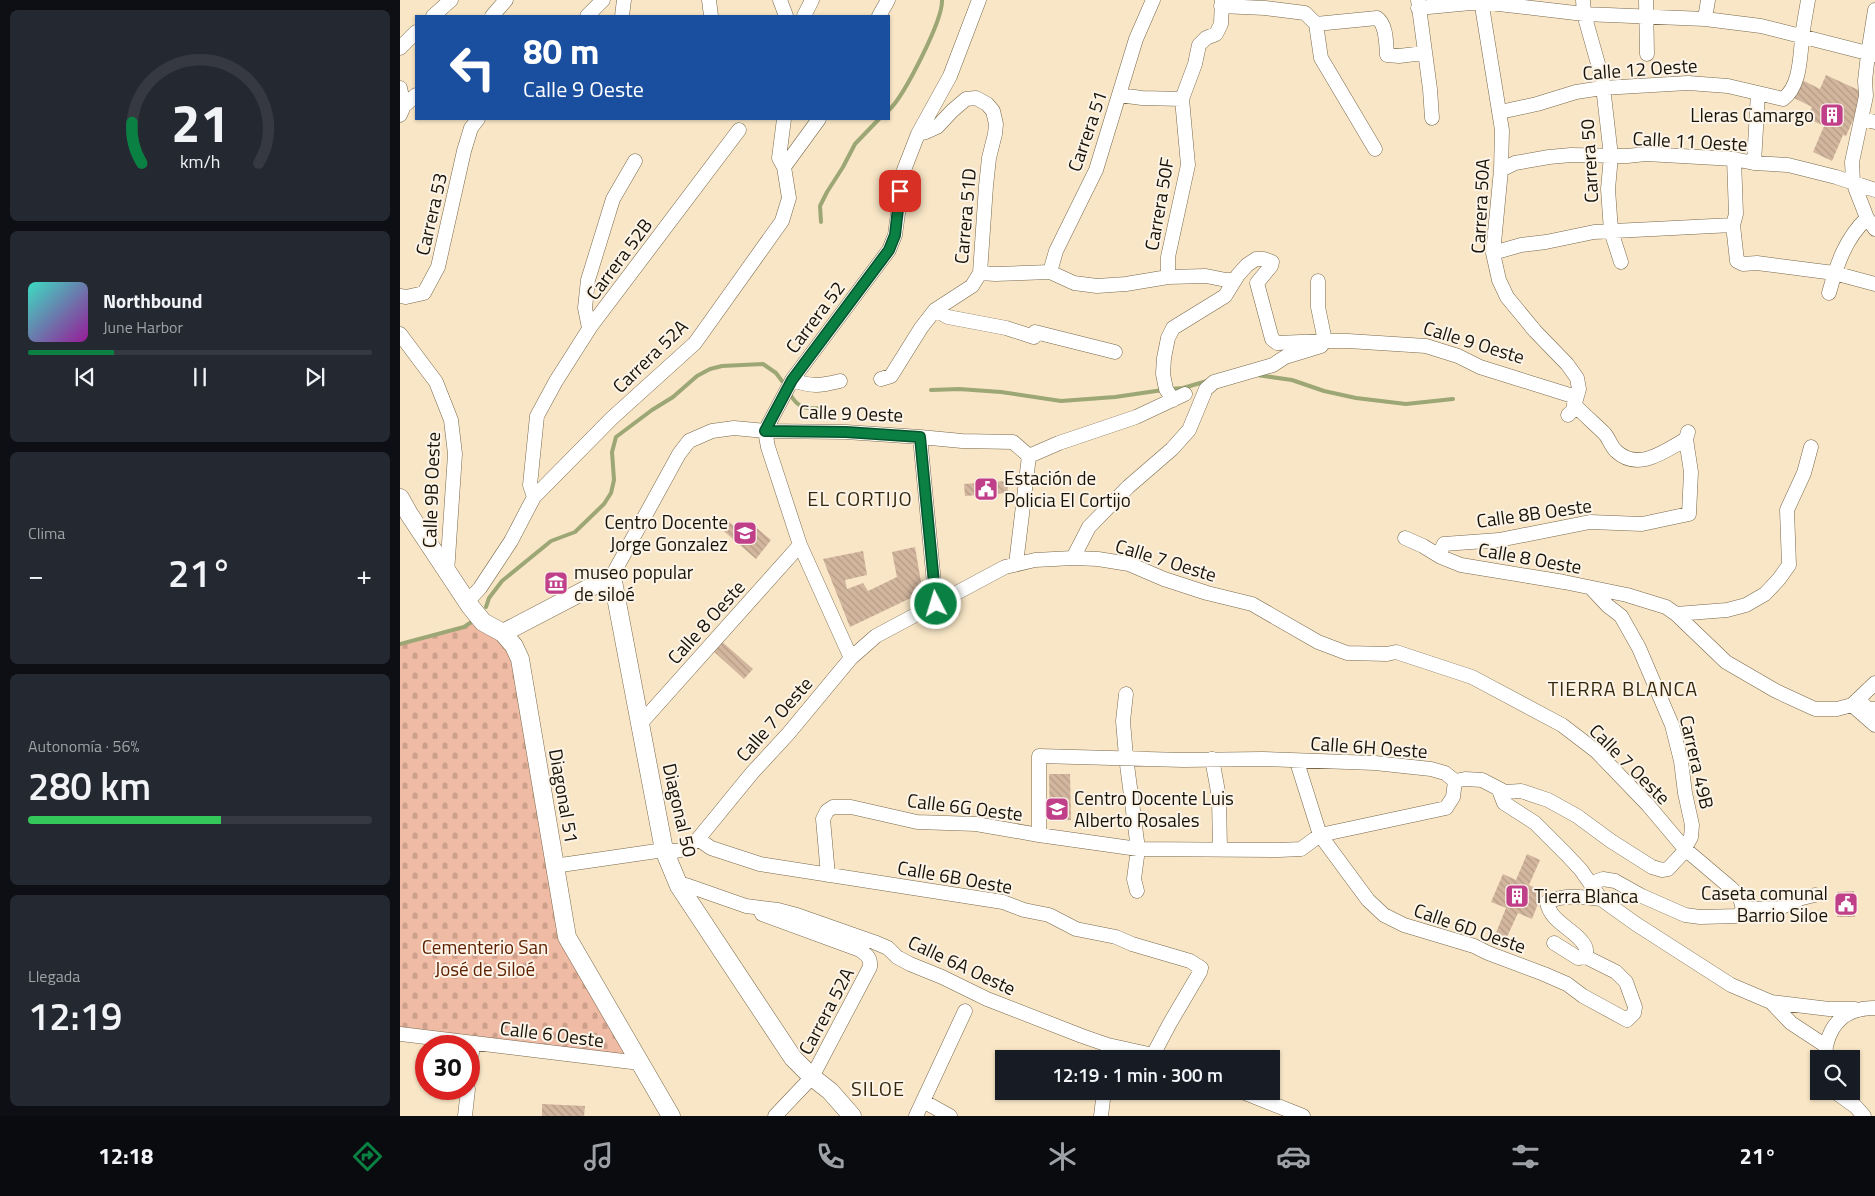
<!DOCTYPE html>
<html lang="es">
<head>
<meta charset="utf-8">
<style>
  :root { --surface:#171b24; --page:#242831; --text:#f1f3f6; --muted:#9ea1a6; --line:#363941; --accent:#0b8043 }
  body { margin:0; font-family:"Titillium Web",sans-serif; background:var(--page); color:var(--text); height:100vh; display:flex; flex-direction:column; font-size:19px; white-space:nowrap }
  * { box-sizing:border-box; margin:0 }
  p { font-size:16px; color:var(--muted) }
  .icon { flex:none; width:28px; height:28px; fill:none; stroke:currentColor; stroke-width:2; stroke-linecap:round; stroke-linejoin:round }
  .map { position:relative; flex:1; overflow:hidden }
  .drawer { display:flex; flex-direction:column; gap:10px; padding:10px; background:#0d0f14; width:400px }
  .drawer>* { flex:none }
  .hud { position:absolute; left:15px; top:15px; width:475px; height:105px; border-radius:0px; box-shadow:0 1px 4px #0004; background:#1a4fa0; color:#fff; overflow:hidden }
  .controls { position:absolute; left:1410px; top:1050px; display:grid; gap:10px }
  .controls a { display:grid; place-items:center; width:50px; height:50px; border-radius:0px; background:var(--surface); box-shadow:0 1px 4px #0004; font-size:25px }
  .speed { position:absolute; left:15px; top:1035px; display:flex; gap:10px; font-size:25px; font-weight:700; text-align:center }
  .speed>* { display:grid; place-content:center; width:65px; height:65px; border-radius:50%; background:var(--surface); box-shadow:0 1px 4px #0004; line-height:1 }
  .speed .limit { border:8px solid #d22; background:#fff; color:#111 }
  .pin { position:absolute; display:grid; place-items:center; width:42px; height:42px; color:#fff; margin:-21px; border-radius:10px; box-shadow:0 2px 8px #0006 }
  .me { position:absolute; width:55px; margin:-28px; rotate:355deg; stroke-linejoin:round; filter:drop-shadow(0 0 4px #0008) }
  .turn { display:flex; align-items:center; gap:18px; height:105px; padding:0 25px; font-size:22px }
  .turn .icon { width:65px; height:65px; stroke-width:2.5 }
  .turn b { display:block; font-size:35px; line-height:42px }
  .big { font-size:38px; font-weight:600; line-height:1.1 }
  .drawer .tile { flex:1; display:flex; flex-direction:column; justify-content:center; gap:8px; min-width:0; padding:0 18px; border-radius:8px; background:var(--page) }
  .drawer .dial { align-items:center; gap:0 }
  .dial svg { height:130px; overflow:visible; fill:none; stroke:var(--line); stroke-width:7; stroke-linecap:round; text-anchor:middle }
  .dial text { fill:var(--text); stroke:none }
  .song { display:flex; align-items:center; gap:15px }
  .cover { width:60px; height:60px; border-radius:8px; background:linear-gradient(135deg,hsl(170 70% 55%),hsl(300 70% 35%)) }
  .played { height:5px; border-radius:2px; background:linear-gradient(90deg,var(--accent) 25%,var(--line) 25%) }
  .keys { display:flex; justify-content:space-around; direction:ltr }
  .heat { display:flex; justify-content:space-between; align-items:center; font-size:28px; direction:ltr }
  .charge { height:8px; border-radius:4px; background:linear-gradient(90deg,#34c759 56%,var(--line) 0) }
  .trip { position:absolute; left:595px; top:1050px; width:285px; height:50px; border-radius:0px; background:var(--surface); box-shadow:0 1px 4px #0004; font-weight:600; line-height:50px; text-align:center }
  .menu { display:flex; height:80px; justify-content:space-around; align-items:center; background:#090b0e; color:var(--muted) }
  .menu .icon { width:35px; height:35px }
  .menu .selected { color:var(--accent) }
  .menu b { font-size:22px; color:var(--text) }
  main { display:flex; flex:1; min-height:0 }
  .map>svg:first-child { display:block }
  .cemetery { fill:url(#cemetery-stones) }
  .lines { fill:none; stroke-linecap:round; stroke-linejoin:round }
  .stream { stroke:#9ca775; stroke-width:4 }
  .building { fill:url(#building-back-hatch) }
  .minor-casing { stroke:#78684b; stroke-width:15 }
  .tertiary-casing { stroke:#78684b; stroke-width:19 }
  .minor { stroke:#fff; stroke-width:14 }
  .tertiary { stroke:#fff; stroke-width:18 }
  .route-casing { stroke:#07532c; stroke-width:12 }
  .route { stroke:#0b8043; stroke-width:9 }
  .labels { text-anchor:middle; stroke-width:4; stroke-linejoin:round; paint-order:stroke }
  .street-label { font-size:19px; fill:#191307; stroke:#fcf4e8 }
  .poi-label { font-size:19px; fill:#191307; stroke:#fcf4e8; text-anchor:start }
  .park-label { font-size:19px; fill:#5e2000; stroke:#fcf4e8 }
  .neighbourhood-label { font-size:20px; letter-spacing:1px; fill:#36280c; stroke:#fcf4e8 }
</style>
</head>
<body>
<main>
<section class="drawer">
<div class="tile dial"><svg viewBox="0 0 100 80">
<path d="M14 69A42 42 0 1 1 86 69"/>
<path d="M14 69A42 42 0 0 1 8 44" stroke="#0b8043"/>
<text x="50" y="56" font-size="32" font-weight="700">21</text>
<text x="50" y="72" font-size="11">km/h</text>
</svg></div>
<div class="tile">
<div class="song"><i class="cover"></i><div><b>Northbound</b><p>June Harbor</p></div></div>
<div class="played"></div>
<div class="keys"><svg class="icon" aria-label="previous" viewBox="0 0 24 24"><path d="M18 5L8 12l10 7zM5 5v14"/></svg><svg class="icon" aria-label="pause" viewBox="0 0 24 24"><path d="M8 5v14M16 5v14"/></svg><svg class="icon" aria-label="next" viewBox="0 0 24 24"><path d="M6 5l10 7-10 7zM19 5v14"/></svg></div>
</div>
<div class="tile"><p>Clima</p>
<div class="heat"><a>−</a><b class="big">21°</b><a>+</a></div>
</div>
<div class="tile"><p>Autonomía · 56%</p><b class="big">280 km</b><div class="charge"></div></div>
<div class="tile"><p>Llegada</p><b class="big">12:19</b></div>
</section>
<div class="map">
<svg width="1475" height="1116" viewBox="0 0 1475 1116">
  <defs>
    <pattern id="cemetery-stones" width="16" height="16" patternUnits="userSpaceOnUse" patternTransform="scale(1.25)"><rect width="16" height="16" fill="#f0bba4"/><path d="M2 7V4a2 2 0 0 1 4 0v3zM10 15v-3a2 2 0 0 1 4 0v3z" fill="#cda08c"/></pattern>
    <pattern id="building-back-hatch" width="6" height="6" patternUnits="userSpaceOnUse" patternTransform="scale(1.25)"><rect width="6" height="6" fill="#d3b69e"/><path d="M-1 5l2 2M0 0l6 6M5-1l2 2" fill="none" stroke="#b59c87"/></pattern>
  </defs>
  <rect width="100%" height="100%" fill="#f8e6c6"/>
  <path class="cemetery" d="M73,621L114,646L167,937L240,1063L0,1034V644L64,627Z"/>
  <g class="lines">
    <path class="stream" d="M489,110C504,96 543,20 542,0
      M421,222L420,206L427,192L443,167L455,144L479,119
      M857,375L892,380L924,391L956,398L1006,404L1053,399
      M770,389L783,388L807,381
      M531,390L559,389L601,392L661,401L715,397L763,390
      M390,394C399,410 407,409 424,408
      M86,607L89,598L102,581L151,541L175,532L204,504L211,493L214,480L212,452L216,437L252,410L273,397L297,376L310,369L322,366L363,364L376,373L382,381
      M0,644L64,627L73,621"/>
  </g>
  <path class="building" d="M1426,75L1465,93L1446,136L1443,135L1432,161L1413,152L1424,126L1407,118L1412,107L1392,97L1400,79L1420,89Z
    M607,481L608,493L565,496L564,484Z
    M326,519L343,534L352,524L371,540L356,559L319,527Z
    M515,547L521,582L517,595L450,627L423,559L463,551L467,575L445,580L447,589L463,583L468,591L497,577L492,552Z
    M319,639L353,669L344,679L311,649Z
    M649,774H670L671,820L650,821Z
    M1127,854L1140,860L1129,885L1143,891L1132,919L1118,913L1107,937L1096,933L1106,908L1091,902L1103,874L1116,880Z
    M1454,891L1455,917H1437V892Z
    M142,1104L185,1106L184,1116H142Z"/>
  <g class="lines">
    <g class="minor-casing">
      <path id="minor" d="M309,0L311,16
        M380,0L386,16
        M1018,0L1030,89L1032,118
        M1081,0L1102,130L1101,170L1093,253L1099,280L1107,297L1135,331L1167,364L1177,378L1179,389L1173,410L1168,415
        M1183,0L1184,14L1202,78L1211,156L1208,189L1211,231L1221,262
        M1246,0L1247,54
        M821,6L865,8L905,13L916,24L977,18C987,25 986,44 987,55L999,56L1024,53
        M1018,8L1081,2L1184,14L1305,19L1361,26L1475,55
        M33,16L51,0
        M92,16L106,0
        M187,16L203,0
        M222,16L224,0
        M404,16L412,0
        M479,16L488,0
        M1305,19L1308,0
        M916,24L921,58L975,149
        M0,48L16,32
        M0,88L4,106L0,115
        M719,95L742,98L782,99
        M4,106L16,95
        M1100,112L1137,104L1176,92L1202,88L1288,83L1328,86L1383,99C1400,87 1400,58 1402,39C1403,26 1406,13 1408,0
        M384,119L379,158L384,167
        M1462,119L1475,122
        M1334,159L1336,214L1333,225L1337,261L1343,264L1357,263L1434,273L1475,284
        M1354,163L1358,93
        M1101,170L1115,163L1149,157L1171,155L1227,156L1246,154L1334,159L1354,163L1388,165L1436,177L1475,190
        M1467,218L1475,229
        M1093,253L1121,245L1146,242L1194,232L1333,225
        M650,272L656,251L696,170L736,39L753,0
        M580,273L595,274L650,272L674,283L697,286L726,284L768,277L806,276L826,280H835
        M768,277V257L788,165L782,99L795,64L799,45L806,38L816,34L821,24L822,0
        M1429,293C1437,264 1445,239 1467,218L1453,182L1452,162L1466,96L1465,81L1468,54L1475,10
        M0,296L6,297L24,293L38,267L64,151L71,128L78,119
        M535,310L548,317L606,328L634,337
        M189,328L185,308L188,280L213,199L235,161
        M635,332L715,352
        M0,334L36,382L51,420L55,454L47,573
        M481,379L491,376L521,328L535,310L572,286L580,273L586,186L589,158L595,134L596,124L593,111L587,104L576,98L566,99L552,111L537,127L526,132L518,134
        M392,380C413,387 419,386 440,381
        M773,400L766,389L763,374L764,358L768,338L773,328L825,296L838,275L847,265L856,259H864L872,262L871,266L857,283L872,339L877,343L925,341L918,307V281
        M1174,404C1184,415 1195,424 1205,434C1209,439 1211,446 1216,451C1238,472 1265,451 1286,439L1288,432
        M520,437L536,604
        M134,497L130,485L137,416L156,381L191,326L339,130
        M1005,538L1023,546L1041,557L1061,565L1164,582L1227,595L1266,607L1276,614L1327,610L1346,605L1365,594L1379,579L1389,565L1387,510L1404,473L1411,447
        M1041,557V550L1044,544L1099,540L1190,522L1242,524L1289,514L1291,472L1286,439
        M673,558L689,527L728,487L772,449L789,430L806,389L814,382L873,365L885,357L921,346L925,341H948L1026,346L1058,356L1080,367L1176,397
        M616,564L629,456
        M212,576L279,454L289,441L312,431L334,428L365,431L446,432L520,437L562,441L613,442L629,456L659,443L736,417L785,394
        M67,602L80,588L111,541L134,497L212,418L295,343L382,221L389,198L384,167L419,119
        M1276,614L1326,662L1376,691L1415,709H1437L1452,705L1475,683
        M451,658L400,545L368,447L365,431L392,380L489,250L495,235L504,170L518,134L550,76L579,0
        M726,694L723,721L726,757L738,849L734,879L737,891
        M1458,699L1468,709H1475
        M1452,705L1475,725
        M240,724L400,545
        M812,759L819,797L820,850
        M897,762L920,835L968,900L984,915L1004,925L1074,946L1088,953L1144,974L1167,984L1183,996L1227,1020L1234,1013L1235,1007L1226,982L1216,972L1186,957L1178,958L1154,943
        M1099,790L1104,803L1135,823L1167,855L1181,870L1201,899L1236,924L1331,985L1371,1002L1429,1009H1455
        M639,835V756L783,760L862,759L975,763L1031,769L1045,773L1055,781L1065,779L1082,780L1105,792L1121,791L1148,800L1177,816L1211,841L1252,867L1262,870L1268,869L1281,855L1291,837L1292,825L1285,793L1281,761L1272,725L1239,648L1221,616L1208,606L1192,589
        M298,839L311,848L360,864L603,902L624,910L649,915L676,929L716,937L732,944L790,961L801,968L800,972L770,1023L753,1055
        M154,866L264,850L276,851L285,849L298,839L352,773L388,734L451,658L476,636L605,567L635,560L673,558L698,559L729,564L764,579L807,593L852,604L918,642L947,653L987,654L996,652L1072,677L1162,725L1196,751L1248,805L1285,849L1331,888L1340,898L1343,909
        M428,875L423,819L427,811L433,807H451L517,822L576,824L639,835L738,849L879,850L901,849L920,835L1046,808L1053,797L1055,781
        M279,886L286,885L346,906L378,910L397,915L474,942L488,948L497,957L510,964L542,977L587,999L682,1036L708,1045L753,1055L763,1059
        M1193,886L1197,881L1203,879L1215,881L1242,896L1285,915L1300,917L1338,916L1343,909L1380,908L1402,898L1415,895
        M362,914L460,950C467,955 471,958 470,967L412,1077L375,1116
        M1186,957C1186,953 1187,950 1185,946C1177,930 1150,923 1147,902C1166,894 1182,897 1201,899
        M1371,1002L1391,1023L1426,1046L1425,1059
        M0,1034L240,1063
        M1426,1046C1432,1020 1448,1008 1475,1008
        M69,1078L73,1043
        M840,1091L903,1116
        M1434,1091L1456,1107L1464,1116
        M523,1101L550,1116
        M65,1116L68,1089
        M516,1116L565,1011
        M701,1116L704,1091"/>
    </g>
    <g class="tertiary-casing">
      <path id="tertiary" d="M0,498L9,514L70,606L83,622L103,633L114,646L120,659L167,937L271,1116
        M103,633L212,576L264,850L279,886L393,1058L412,1077L430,1091L452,1116"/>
    </g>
    <use href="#minor" class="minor"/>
    <use href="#tertiary" class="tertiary"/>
  </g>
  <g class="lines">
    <g class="route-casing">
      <path id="route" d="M500,191L495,235L489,250L392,380L365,431L446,432L520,437L536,604"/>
    </g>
    <use href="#route" class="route"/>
  </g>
  <defs>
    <g id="building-square" transform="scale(1.25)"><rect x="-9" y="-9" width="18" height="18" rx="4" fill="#c03f89" stroke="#fcf4e8"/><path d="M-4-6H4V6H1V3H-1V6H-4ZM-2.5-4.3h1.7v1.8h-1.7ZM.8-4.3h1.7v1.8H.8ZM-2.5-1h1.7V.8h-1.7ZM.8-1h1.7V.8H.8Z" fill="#fff"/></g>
    <g id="civic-square" transform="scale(1.25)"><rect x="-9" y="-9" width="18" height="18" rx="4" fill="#c03f89" stroke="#fcf4e8"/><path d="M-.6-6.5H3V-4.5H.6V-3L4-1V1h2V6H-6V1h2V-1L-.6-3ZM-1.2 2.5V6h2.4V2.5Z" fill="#fff"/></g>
    <g id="school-square" transform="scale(1.25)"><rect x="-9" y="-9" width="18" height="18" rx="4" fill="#c03f89" stroke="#fcf4e8"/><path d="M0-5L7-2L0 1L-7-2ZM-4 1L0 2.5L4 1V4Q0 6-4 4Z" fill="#fff"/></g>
    <g id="museum-square" transform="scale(1.25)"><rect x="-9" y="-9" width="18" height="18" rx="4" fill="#c03f89" stroke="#fcf4e8"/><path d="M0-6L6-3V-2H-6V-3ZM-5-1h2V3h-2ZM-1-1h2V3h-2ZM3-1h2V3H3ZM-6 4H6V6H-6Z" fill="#fff"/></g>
  </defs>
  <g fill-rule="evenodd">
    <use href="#building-square" x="1432" y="115"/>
    <use href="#civic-square" x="586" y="489"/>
    <use href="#school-square" x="345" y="533"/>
    <use href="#museum-square" x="156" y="583"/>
    <use href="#school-square" x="657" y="809"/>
    <use href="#building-square" x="1117" y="896"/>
    <use href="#civic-square" x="1446" y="904"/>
  </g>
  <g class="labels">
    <g class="street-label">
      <text transform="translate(1240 69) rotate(-4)" y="7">Calle 12 Oeste</text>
      <text transform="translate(687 131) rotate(-71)" y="7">Carrera 51</text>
      <text transform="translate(1290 141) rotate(3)" y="7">Calle 11 Oeste</text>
      <text transform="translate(1189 161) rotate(-93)" y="7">Carrera 50</text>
      <text transform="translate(759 204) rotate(-80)" y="7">Carrera 50F</text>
      <text transform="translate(1080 206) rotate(-87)" y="7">Carrera 50A</text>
      <text transform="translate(31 214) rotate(-77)" y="7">Carrera 53</text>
      <text transform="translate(565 216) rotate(-85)" y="7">Carrera 51D</text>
      <text transform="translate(219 259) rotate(-53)" y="7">Carrera 52B</text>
      <text transform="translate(415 317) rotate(-53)" y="7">Carrera 52</text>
      <text transform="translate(1074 342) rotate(17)" y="7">Calle 9 Oeste</text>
      <text transform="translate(250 356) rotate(-44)" y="7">Carrera 52A</text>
      <text transform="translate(451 413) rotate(2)" y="7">Calle 9 Oeste</text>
      <text transform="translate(31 490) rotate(-88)" y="7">Calle 9B Oeste</text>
      <text transform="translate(1134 513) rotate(-8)" y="7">Calle 8B Oeste</text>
      <text transform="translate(1130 558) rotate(10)" y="7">Calle 8 Oeste</text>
      <text transform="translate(766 560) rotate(17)" y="7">Calle 7 Oeste</text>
      <text transform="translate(306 622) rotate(-48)" y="7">Calle 8 Oeste</text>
      <text transform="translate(374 719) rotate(-49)" y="7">Calle 7 Oeste</text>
      <text transform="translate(969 747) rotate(4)" y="7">Calle 6H Oeste</text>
      <text transform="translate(1297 762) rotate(77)" y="7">Carrera 49B</text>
      <text transform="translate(1230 764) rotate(45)" y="7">Calle 7 Oeste</text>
      <text transform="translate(164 796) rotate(80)" y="7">Diagonal 51</text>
      <text transform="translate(565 807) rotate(7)" y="7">Calle 6G Oeste</text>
      <text transform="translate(280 810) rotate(77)" y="7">Diagonal 50</text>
      <text transform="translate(555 877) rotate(10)" y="7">Calle 6B Oeste</text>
      <text transform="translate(1070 928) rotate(19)" y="7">Calle 6D Oeste</text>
      <text transform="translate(562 965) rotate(25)" y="7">Calle 6A Oeste</text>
      <text transform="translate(426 1011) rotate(-62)" y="7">Carrera 52A</text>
      <text transform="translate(152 1034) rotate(7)" y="7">Calle 6 Oeste</text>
    </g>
    <g class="poi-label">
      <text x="1414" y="122" text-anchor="end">Lleras Camargo</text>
      <text x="604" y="485">Estación de<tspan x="604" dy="22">Policia El Cortijo</tspan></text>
      <text x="328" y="529" text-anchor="end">Centro Docente<tspan x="328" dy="22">Jorge Gonzalez</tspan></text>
      <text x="174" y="579">museo popular<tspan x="174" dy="22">de siloé</tspan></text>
      <text x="674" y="805">Centro Docente Luis<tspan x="674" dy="22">Alberto Rosales</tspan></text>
      <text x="1428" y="900" text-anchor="end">Caseta comunal<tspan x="1428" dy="22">Barrio Siloe</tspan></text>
      <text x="1134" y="903">Tierra Blanca</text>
    </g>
    <g class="park-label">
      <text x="85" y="954">Cementerio San<tspan x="85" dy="22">José de Siloé</tspan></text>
    </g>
    <g class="neighbourhood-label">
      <text x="460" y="506">EL CORTIJO</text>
      <text x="1223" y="696">TIERRA BLANCA</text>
      <text x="478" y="1096">SILOE</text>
    </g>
  </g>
</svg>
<div class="controls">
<a><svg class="icon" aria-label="search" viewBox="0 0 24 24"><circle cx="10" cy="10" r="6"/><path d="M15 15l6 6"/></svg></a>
</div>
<div class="speed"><div class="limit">30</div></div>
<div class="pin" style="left:500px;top:191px;background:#d93025"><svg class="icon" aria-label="arrive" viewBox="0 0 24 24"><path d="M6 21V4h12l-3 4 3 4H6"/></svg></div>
<svg class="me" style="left:536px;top:604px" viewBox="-20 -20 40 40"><circle r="17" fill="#0b8043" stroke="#fff" stroke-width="3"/><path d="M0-11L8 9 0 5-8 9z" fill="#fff"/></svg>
<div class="trip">12:19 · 1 min · 300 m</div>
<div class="hud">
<div class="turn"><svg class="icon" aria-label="left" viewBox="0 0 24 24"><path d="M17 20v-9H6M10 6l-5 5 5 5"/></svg><div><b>80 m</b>Calle 9 Oeste</div></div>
</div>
</div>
</main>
<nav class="menu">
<b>12:18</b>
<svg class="icon selected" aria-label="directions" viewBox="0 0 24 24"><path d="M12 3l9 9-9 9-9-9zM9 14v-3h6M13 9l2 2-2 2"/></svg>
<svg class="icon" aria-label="music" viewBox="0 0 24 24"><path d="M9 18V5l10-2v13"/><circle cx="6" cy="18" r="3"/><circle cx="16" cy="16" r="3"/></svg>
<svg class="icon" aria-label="phone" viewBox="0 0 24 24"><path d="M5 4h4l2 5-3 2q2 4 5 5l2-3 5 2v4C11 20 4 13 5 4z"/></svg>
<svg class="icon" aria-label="climate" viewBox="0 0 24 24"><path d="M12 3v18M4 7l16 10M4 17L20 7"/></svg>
<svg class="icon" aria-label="car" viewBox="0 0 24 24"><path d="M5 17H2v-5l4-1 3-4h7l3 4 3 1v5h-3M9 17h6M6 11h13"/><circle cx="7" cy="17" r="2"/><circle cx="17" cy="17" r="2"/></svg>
<svg class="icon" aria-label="filters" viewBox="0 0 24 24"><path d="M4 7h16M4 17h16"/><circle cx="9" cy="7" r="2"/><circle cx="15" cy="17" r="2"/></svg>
<b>21°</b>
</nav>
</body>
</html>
